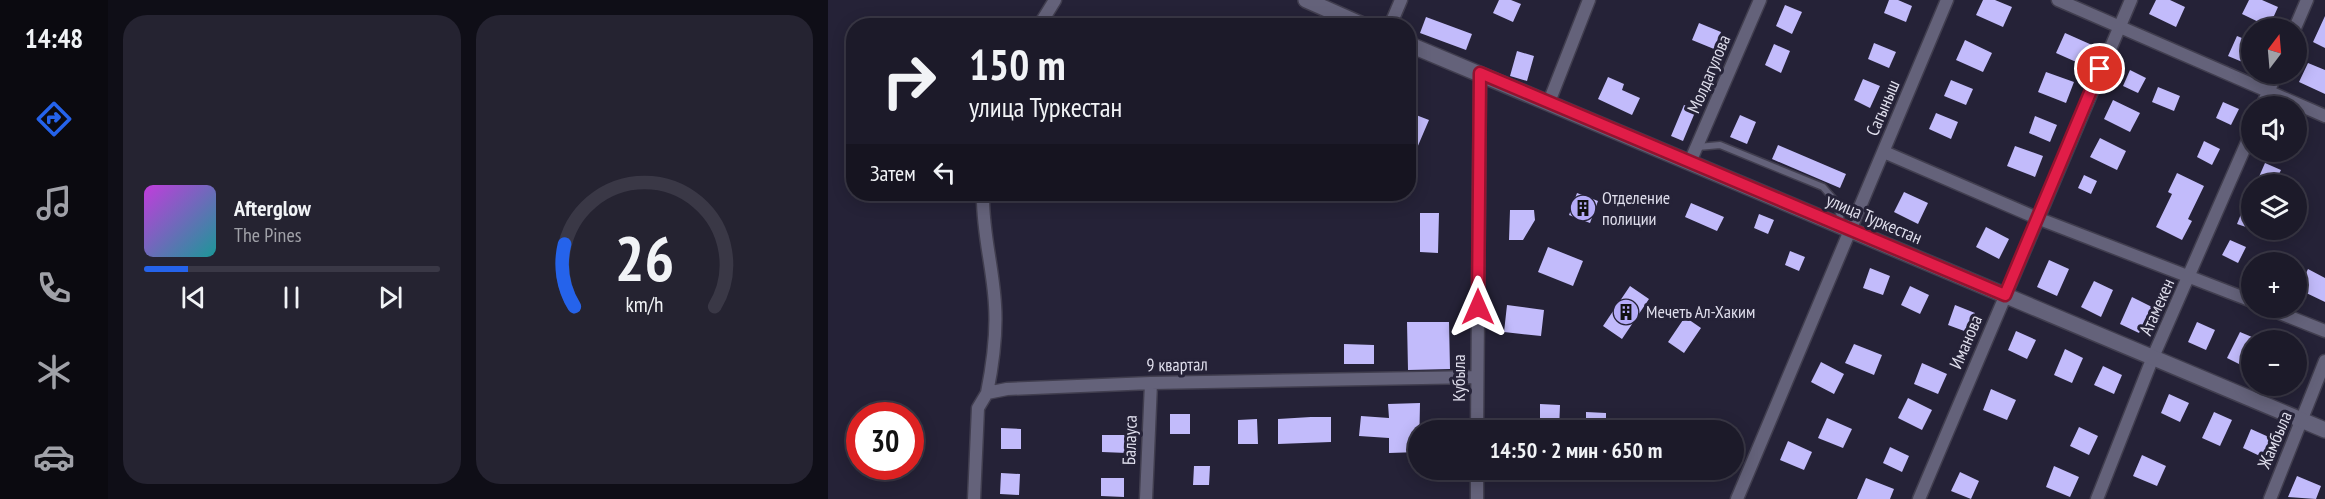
<!DOCTYPE html>
<html lang="ru">
<head>
<meta charset="utf-8">
<style>
  :root { --surface:#1c1a29; --page:#252331; --text:#f1f3f6; --muted:#a0a1a8; --line:#3a3846; --accent:#2563eb }
  body { margin:0; font-family:"PT Sans Narrow",sans-serif; background:var(--page); color:var(--text); height:100vh; display:flex; flex-direction:column; font-size:22px; white-space:nowrap }
  * { box-sizing:border-box; margin:0 }
  p { font-size:20px; color:var(--muted) }
  .icon { flex:none; width:33px; height:33px; fill:none; stroke:currentColor; stroke-width:2; stroke-linecap:round; stroke-linejoin:round }
  .map { position:relative; flex:1; overflow:hidden }
  .drawer { display:flex; flex-direction:column; gap:15px; padding:15px; background:#0f0e17; width:720px }
  .drawer>* { flex:none }
  .banner { position:absolute; left:18px; top:18px; width:570px; height:183px; border-radius:24px; box-shadow:0 3px 15px #0003,0 0 0 2px var(--line); background:#1c1a29; color:var(--text); overflow:hidden }
  .needle { width:39px; rotate:16deg }
  .controls { position:absolute; left:1413px; top:18px; display:grid; gap:12px }
  .controls a { display:grid; place-items:center; width:66px; height:66px; border-radius:50%; background:var(--surface); box-shadow:0 3px 15px #0003,0 0 0 2px var(--line); font-size:30px }
  .speed { position:absolute; left:18px; top:402px; display:flex; gap:12px; font-size:30px; font-weight:700; text-align:center }
  .speed>* { display:grid; place-content:center; width:78px; height:78px; border-radius:50%; background:var(--surface); box-shadow:0 3px 15px #0003,0 0 0 2px var(--line); line-height:1 }
  .speed .limit { border:9px solid #d22; background:#fff; color:#111 }
  .pin { position:absolute; display:grid; place-items:center; width:51px; height:51px; color:#fff; margin:-26px; border:3px solid #fff; border-radius:50%; box-shadow:0 2px 6px #0007 }
  .me { position:absolute; width:66px; margin:-33px; rotate:0deg; stroke-linejoin:round; filter:drop-shadow(0 0 4px #0008) }
  .turn { display:flex; align-items:center; gap:21px; height:126px; padding:0 24px; font-size:27px }
  .turn .icon { width:78px; height:78px; stroke-width:2.5 }
  .turn b { display:block; font-size:42px; line-height:51px }
  .then { display:flex; align-items:center; height:57px; padding:0 24px; background:#0003; gap:12px; font-size:22px }
  .drawer .widget { flex:1; display:flex; flex-direction:column; justify-content:center; gap:9px; min-width:0; padding:0 21px; border-radius:24px; background:var(--page) }
  .drawer .dial { align-items:center; gap:0 }
  .dial svg { height:156px; overflow:visible; fill:none; stroke:var(--line); stroke-width:7; stroke-linecap:round; text-anchor:middle }
  .dial text { fill:var(--text); stroke:none }
  .song { display:flex; align-items:center; gap:18px }
  .cover { width:72px; height:72px; border-radius:9px; background:linear-gradient(135deg,hsl(290 70% 55%),hsl(180 70% 35%)) }
  .played { height:6px; border-radius:3px; background:linear-gradient(90deg,var(--accent) 15%,var(--line) 15%) }
  .keys { display:flex; justify-content:space-around; direction:ltr }
  .drawer .tiles { flex:1; display:grid; gap:15px; grid-template-columns:repeat(2,1fr) }
  .trip { position:absolute; left:580px; top:420px; width:336px; height:60px; border-radius:30px; background:var(--surface); box-shadow:0 3px 15px #0003,0 0 0 2px var(--line); font-weight:700; line-height:60px; text-align:center }
  main { display:flex; flex:1; min-height:0 }
  .tabs { display:flex; flex-direction:column; width:108px; justify-content:space-around; align-items:center; background:#0b0a10; color:var(--muted) }
  .tabs .icon { width:42px; height:42px }
  .tabs .active { color:var(--accent) }
  .tabs b { font-size:27px; color:var(--text) }
  .map>svg:first-child { display:block }
  .building { fill:#c2bbfb }
  .lines { fill:none; stroke-linecap:round; stroke-linejoin:round }
  .service-casing { stroke:#413e4f; stroke-width:9 }
  .minor-casing { stroke:#413e4f; stroke-width:15 }
  .tertiary-casing { stroke:#413e4f; stroke-width:18 }
  .service { stroke:#64627a; stroke-width:6 }
  .minor { stroke:#64627a; stroke-width:12 }
  .tertiary { stroke:#64627a; stroke-width:15 }
  .route-casing { stroke:#92132f; stroke-width:15 }
  .route { stroke:#e11d48; stroke-width:10 }
  .labels { text-anchor:middle; stroke-width:6; stroke-linejoin:round; paint-order:stroke }
  .street-label { font-size:18px; fill:#dfdeec; stroke:#252237 }
  .poi-label { font-size:18px; fill:#dfdeec; stroke:#252237; text-anchor:start }
</style>
</head>
<body>
<main>
<nav class="tabs">
<b>14:48</b>
<svg class="icon active" aria-label="directions" viewBox="0 0 24 24"><path d="M12 3l9 9-9 9-9-9zM9 14v-3h6M13 9l2 2-2 2"/></svg>
<svg class="icon" aria-label="music" viewBox="0 0 24 24"><path d="M9 18V5l10-2v13"/><circle cx="6" cy="18" r="3"/><circle cx="16" cy="16" r="3"/></svg>
<svg class="icon" aria-label="phone" viewBox="0 0 24 24"><path d="M5 4h4l2 5-3 2q2 4 5 5l2-3 5 2v4C11 20 4 13 5 4z"/></svg>
<svg class="icon" aria-label="climate" viewBox="0 0 24 24"><path d="M12 3v18M4 7l16 10M4 17L20 7"/></svg>
<svg class="icon" aria-label="car" viewBox="0 0 24 24"><path d="M5 17H2v-5l4-1 3-4h7l3 4 3 1v5h-3M9 17h6M6 11h13"/><circle cx="7" cy="17" r="2"/><circle cx="17" cy="17" r="2"/></svg>
</nav>
<section class="drawer">
<div class="tiles">
<div class="widget">
<div class="song"><i class="cover"></i><div><b>Afterglow</b><p>The Pines</p></div></div>
<div class="played"></div>
<div class="keys"><svg class="icon" aria-label="previous" viewBox="0 0 24 24"><path d="M18 5L8 12l10 7zM5 5v14"/></svg><svg class="icon" aria-label="pause" viewBox="0 0 24 24"><path d="M8 5v14M16 5v14"/></svg><svg class="icon" aria-label="next" viewBox="0 0 24 24"><path d="M6 5l10 7-10 7zM19 5v14"/></svg></div>
</div>
<div class="widget dial"><svg viewBox="0 0 100 80">
<path d="M14 69A42 42 0 1 1 86 69"/>
<path d="M14 69A42 42 0 0 1 9 37" stroke="#2563eb"/>
<text x="50" y="56" font-size="32" font-weight="700">26</text>
<text x="50" y="72" font-size="11">km/h</text>
</svg></div>
</div>
</section>
<div class="map">
<svg width="1497" height="499" viewBox="0 0 1497 499">
  <rect width="100%" height="100%" fill="#252237"/>
  <path class="building" d="M671,0H683L693,4L685,22L665,13Z
    M1061,0H1070L1084,6L1078,22L1056,13Z
    M1155,0H1167L1184,7L1175,27L1148,15Z
    M1328,0H1342L1357,7L1348,27L1321,14Z
    M1421,0H1434L1450,7L1441,27L1414,14Z
    M957,5L974,12L964,34L948,26Z
    M1497,16V48L1485,42Z
    M598,17L644,34L638,50L592,33Z
    M871,23L893,32L886,49L864,40Z
    M1237,33L1264,45L1255,65L1228,53Z
    M1409,36L1424,42V66L1400,56Z
    M1137,40L1164,53L1155,72L1128,60Z
    M1046,43L1068,52L1061,68L1040,59Z
    M946,44L962,51L953,73L937,65Z
    M689,51L706,56L699,81L682,76Z
    M1480,63L1497,70V94L1471,82Z
    M1302,70L1318,78L1310,93L1295,86Z
    M1218,72L1246,82L1238,103L1210,92Z
    M780,77L796,84L794,90L812,98L804,115L770,99Z
    M1035,79L1052,86L1042,108L1026,100Z
    M1123,80L1145,89L1138,105L1116,96Z
    M1330,87L1352,96L1346,111L1324,102Z
    M1285,100L1312,113L1302,132L1276,119Z
    M1395,102L1411,109L1403,125L1388,118Z
    M856,105L868,110L855,141L843,136Z
    M1108,113L1130,122L1123,139L1101,129Z
    M588,115L601,120L580,169V116L586,118Z
    M912,115L928,122L919,144L902,137Z
    M1207,116L1229,125L1222,142L1201,133Z
    M1272,138L1298,151L1289,170L1262,157Z
    M1376,141L1392,149L1384,165L1369,157Z
    M950,145L1018,174L1012,188L944,159Z
    M1187,146L1215,156L1207,177L1179,166Z
    M1437,163L1453,170L1446,184L1430,179Z
    M1349,173L1376,186L1360,219L1364,221L1354,240L1328,227L1344,194L1340,192Z
    M1256,175L1269,181L1263,194L1250,188Z
    M1423,189H1424V229L1409,224Z
    M1076,192L1100,203L1090,224L1066,212Z
    M749,193L770,201L762,223L741,215Z
    M863,203L896,217L889,231L857,217Z
    M682,210H706L707,220L695,240H681Z
    M592,213H611L610,253L592,252Z
    M931,214L946,220L940,234L926,228Z
    M1158,227L1181,239L1171,259L1148,247Z
    M1402,240L1418,247L1410,263L1394,255Z
    M720,247L755,261L745,286L710,272Z
    M962,251L977,257L971,271L957,265Z
    M1221,260L1241,269L1229,296L1209,287Z
    M1042,268L1062,276L1055,295L1035,288Z
    M1480,269L1497,278V302L1470,289Z
    M1266,281L1285,290L1273,317L1253,307Z
    M802,286L821,299L794,339L775,326Z
    M1082,286L1101,295L1092,314L1073,305Z
    M1304,297L1324,307L1311,333L1292,324Z
    M679,305L716,310L713,336L676,332Z
    M1127,305L1147,313L1139,332L1120,325Z
    M857,317L873,328L856,353L840,342Z
    M579,322H621L622,369L580,370Z
    M1369,322L1387,330L1378,350L1360,342Z
    M1188,331L1208,340L1199,359L1180,350Z
    M1412,332L1424,337V358L1419,368L1399,358Z
    M516,344L546,345V364H516Z
    M1026,344L1054,355L1046,375L1017,363Z
    M1237,349L1255,358L1244,383L1226,375Z
    M993,362L1016,374L1006,394L983,382Z
    M1094,363L1119,374L1110,394L1086,384Z
    M1275,366L1294,375L1286,394L1266,385Z
    M1163,389L1188,400L1179,420L1155,410Z
    M1341,394L1361,403L1352,422L1333,413Z
    M1080,398L1104,410L1094,430L1070,418Z
    M592,403L591,452L561,453V438L531,436L533,416L561,418L560,404Z
    M712,404L732,405L731,430H712Z
    M758,412L778,413V421L812,422L811,430H758Z
    M1386,412L1404,420L1392,446L1374,438Z
    M342,414H362V434H342Z
    M483,417H503V442L450,444V419Z
    M999,418L1024,429L1015,448L990,438Z
    M429,419L430,444H410V420Z
    M1251,427L1270,436L1261,455L1242,446Z
    M173,428L193,429V449H173Z
    M1423,429L1443,438L1434,457L1415,448Z
    M274,435H299V453L274,452Z
    M960,441L984,452L976,470L952,460Z
    M1062,447L1081,456L1074,472L1055,463Z
    M1314,455L1338,466L1329,486L1305,476Z
    M366,466H382L381,485H365Z
    M1226,466L1251,477L1242,497L1218,487Z
    M1132,472L1151,481L1143,499L1123,491Z
    M173,473L192,474L191,495L172,494Z
    M1469,476L1493,486L1488,499L1460,497Z
    M273,478H296V497L273,496Z
    M1038,478L1066,489L1062,499H1029Z"/>
  <g class="lines">
    <g class="service-casing">
      <path id="service" d="M870,147L892,145L995,187L1009,203L1014,226"/>
    </g>
    <g class="minor-casing">
      <path id="minor" d="M1230,0L1497,116
        M211,26L227,0
        M562,26L573,0
        M1467,28L1479,0
        M721,102L761,0
        M1434,106L1448,74
        M1056,152L1209,218L1424,301
        M862,162L932,0
        M155,194C154,231 165,267 167,305C169,334 165,363 159,393
        M1439,308L1497,331
        M649,430L652,73
        M649,470V499
        M146,499L150,408L159,393L179,389L323,383L649,377
        M318,499L323,383
        M909,499L1119,0
        M1091,499L1303,0
        M1269,499L1325,357L1424,131
        M1442,499L1497,361"/>
    </g>
    <g class="tertiary-casing">
      <path id="tertiary" d="M478,0L537,26
        M580,44L1497,430"/>
    </g>
    <use href="#service" class="service"/>
    <use href="#minor" class="minor"/>
    <use href="#tertiary" class="tertiary"/>
  </g>
  <g class="lines">
    <g class="route-casing">
      <path id="route" d="M650,307L652,73L1177,295L1272,69"/>
    </g>
    <use href="#route" class="route"/>
  </g>
  <defs>
    <g id="building-disc" transform="scale(1.35)"><circle r="9.5" fill="#b5acf8" stroke="#252237"/><path d="M-4-6H4V6H1V3H-1V6H-4ZM-2.5-4.3h1.7v1.8h-1.7ZM.8-4.3h1.7v1.8H.8ZM-2.5-1h1.7V.8h-1.7ZM.8-1h1.7V.8H.8Z" fill="#111"/></g>
  </defs>
  <g fill-rule="evenodd">
    <use href="#building-disc" x="755" y="208"/>
    <use href="#building-disc" x="798" y="312"/>
  </g>
  <g class="labels">
    <g class="street-label">
      <text transform="translate(881 74) rotate(-67)" y="6">Молдагулова</text>
      <text transform="translate(1055 108) rotate(-67)" y="6">Сагыныш</text>
      <text transform="translate(1046 219) rotate(23)" y="6">улица Туркестан</text>
      <text transform="translate(1329 307) rotate(-66)" y="6">Атамекен</text>
      <text transform="translate(1138 342) rotate(-67)" y="6">Иманова</text>
      <text transform="translate(349 365) rotate(-1)" y="6">9 квартал</text>
      <text transform="translate(631 378) rotate(-90)" y="6">Кубыла</text>
      <text transform="translate(302 440) rotate(-88)" y="6">Балауса</text>
      <text transform="translate(1447 440) rotate(-67)" y="6">Жамбыла</text>
    </g>
    <g class="poi-label">
      <text x="774" y="204">Отделение<tspan x="774" dy="21">полиции</tspan></text>
      <text x="818" y="318">Мечеть Ал-Хаким</text>
    </g>
  </g>
</svg>
<div class="controls">
<a><svg class="needle" viewBox="-14 -14 28 28"><path d="M0-13l5 13h-10z" fill="#e53935"/><path d="M0 13l5-13h-10z" fill="#a0a1a8"/></svg></a>
<a><svg class="icon" aria-label="sound" viewBox="0 0 24 24"><path d="M4 9h4l5-4v14l-5-4H4zM17 9q2 3 0 6"/></svg></a>
<a><svg class="icon" aria-label="layers" viewBox="0 0 24 24"><path d="M12 4l9 5-9 5-9-5zM3 14l9 5 9-5"/></svg></a>
<a>+</a>
<a>−</a>
</div>
<div class="speed"><div class="limit">30</div></div>
<div class="pin" style="left:1272px;top:69px;background:#d93025"><svg class="icon" aria-label="arrive" viewBox="0 0 24 24"><path d="M6 21V4h12l-3 4 3 4H6"/></svg></div>
<svg class="me" style="left:650px;top:307px" viewBox="-20 -20 40 40"><path d="M0-17L14 15 0 8-14 15z" fill="#e11d48" stroke="#fff" stroke-width="4"/></svg>
<div class="trip">14:50 · 2 мин · 650 m</div>
<div class="banner">
<div class="turn"><svg class="icon" aria-label="right" viewBox="0 0 24 24"><path d="M7 20v-9h11M14 6l5 5-5 5"/></svg><div><b>150 m</b>улица Туркестан</div></div>
<div class="then">Затем<svg class="icon" aria-label="left" viewBox="0 0 24 24"><path d="M17 20v-9H6M10 6l-5 5 5 5"/></svg></div>
</div>
</div>
</main>
</body>
</html>
